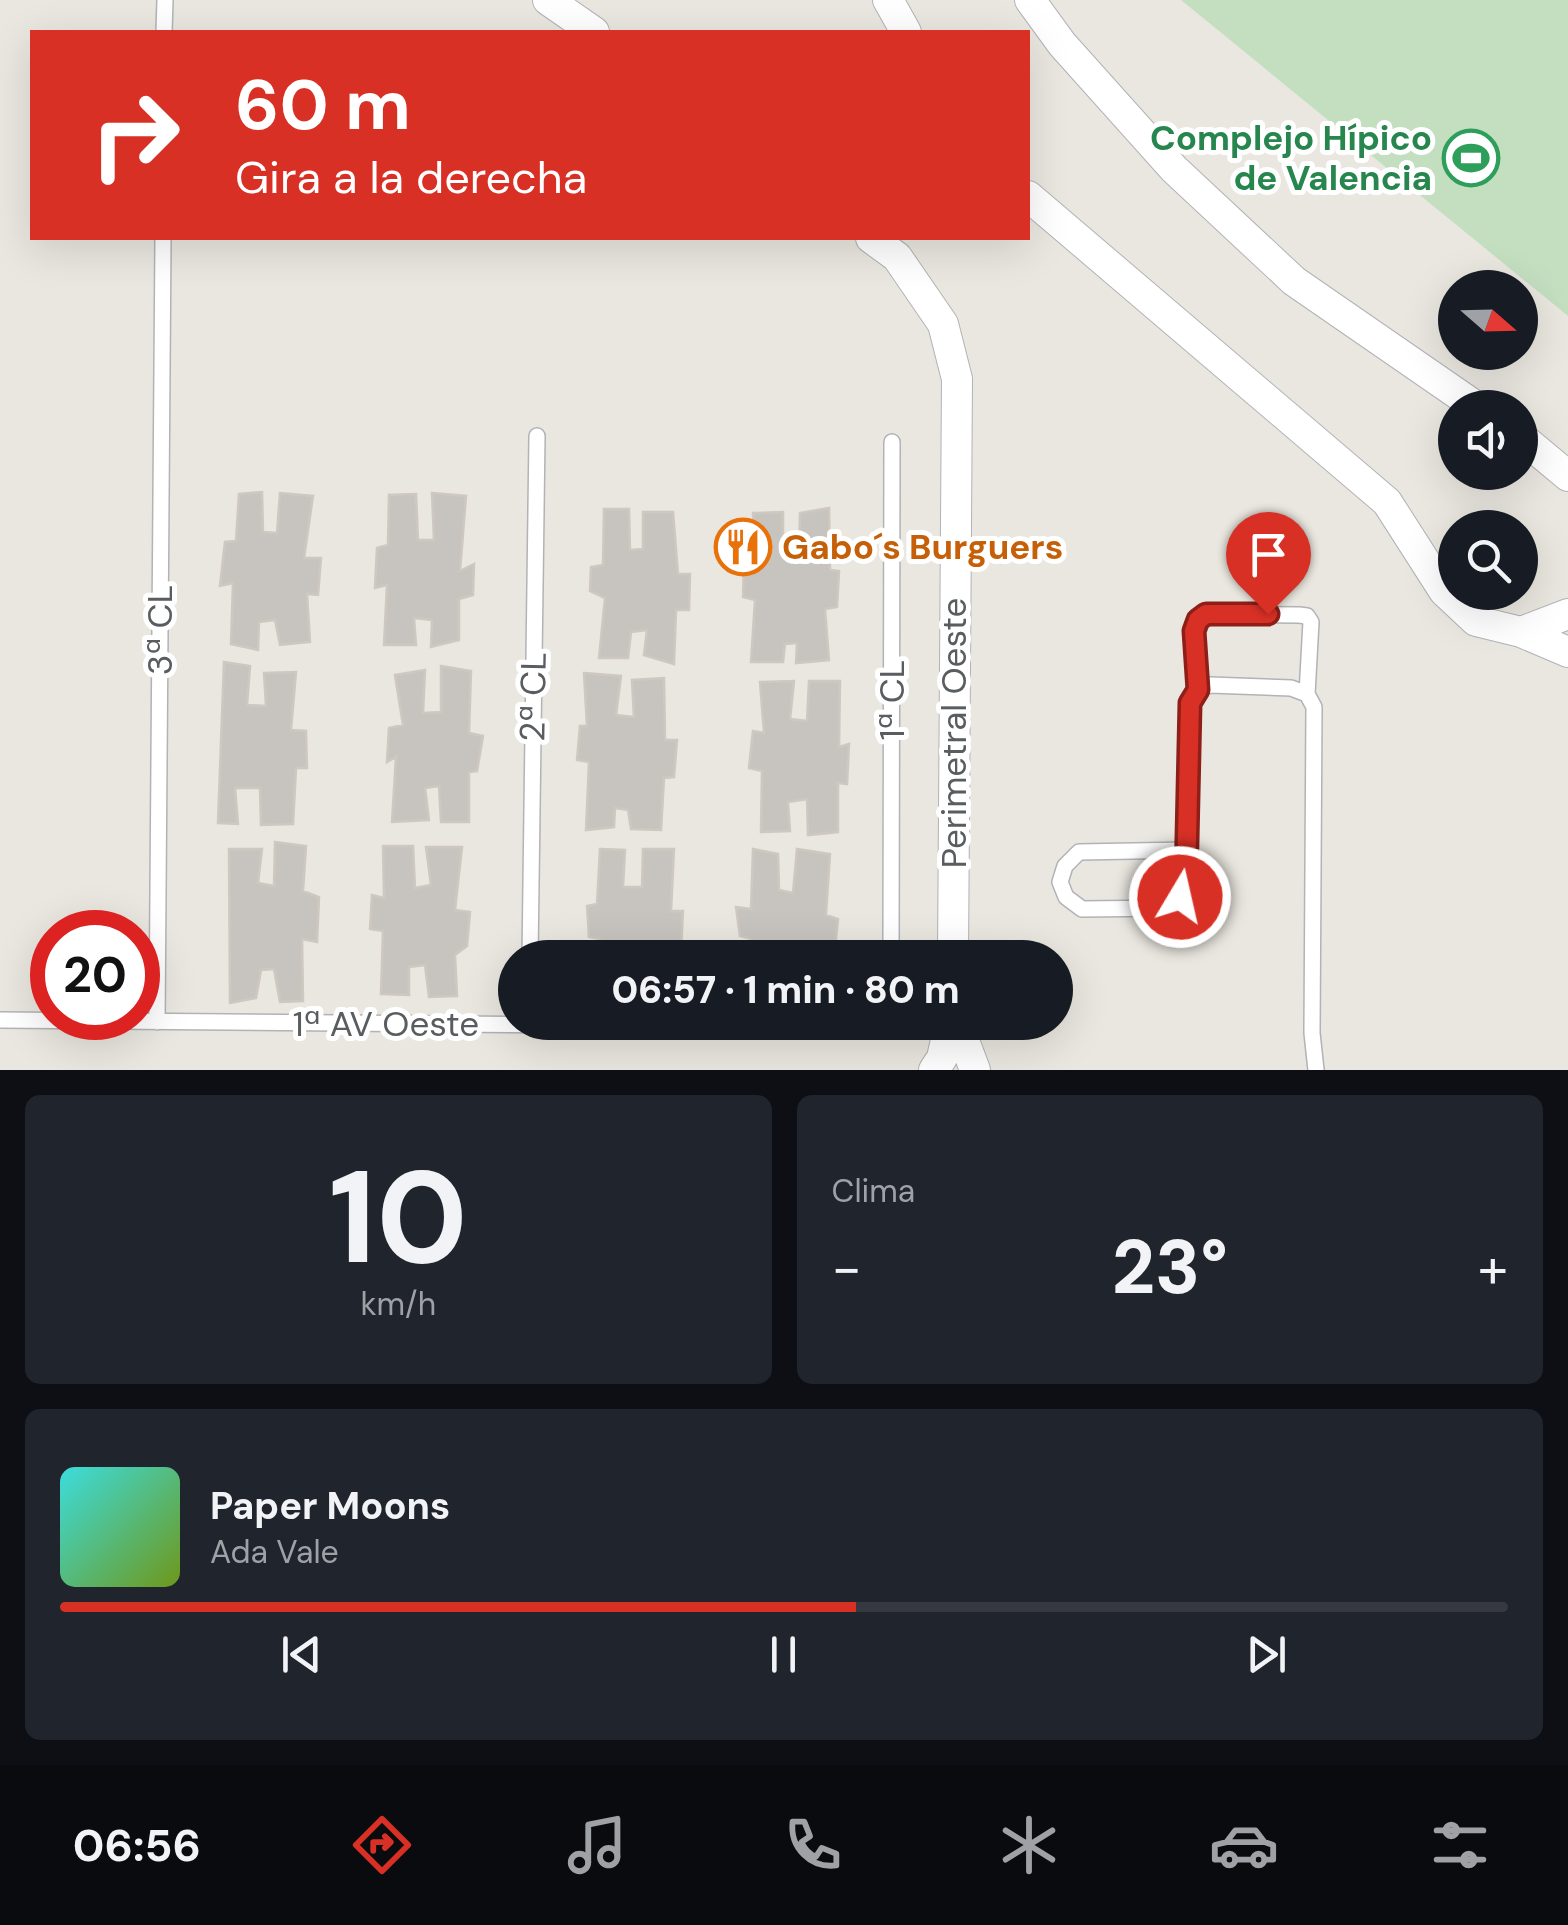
<!DOCTYPE html>
<html lang="es">
<head>
<meta charset="utf-8">
<style>
  :root { --surface:#171b24; --page:#20242c; --text:#f1f3f6; --muted:#9ea1a6; --line:#363941; --accent:#d93025 }
  body { margin:0; font-family:"DM Sans",sans-serif; background:var(--page); color:var(--text); height:100vh; display:flex; flex-direction:column; font-size:38px; white-space:nowrap }
  * { box-sizing:border-box; margin:0 }
  p { font-size:32px; color:var(--muted) }
  .icon { flex:none; width:55px; height:55px; fill:none; stroke:currentColor; stroke-width:2; stroke-linecap:round; stroke-linejoin:round }
  .map { position:relative; height:1070px; overflow:hidden }
  .drawer { display:flex; flex-direction:column; gap:25px; padding:25px; background:#0d0f14; flex:1 }
  .drawer>* { flex:none }
  .banner { position:absolute; left:30px; top:30px; width:1000px; height:210px; border-radius:0px; box-shadow:0 10px 40px #0002; background:#d93025; color:#fff; overflow:hidden }
  .needle { width:65px; rotate:110deg }
  .buttons { position:absolute; left:1438px; top:270px; display:grid; gap:20px }
  .buttons a { display:grid; place-items:center; width:100px; height:100px; border-radius:50%; background:var(--surface); box-shadow:0 10px 40px #0002; font-size:50px }
  .speed { position:absolute; left:30px; top:910px; display:flex; gap:20px; font-size:50px; font-weight:700; text-align:center }
  .speed>* { display:grid; place-content:center; width:130px; height:130px; border-radius:50%; background:var(--surface); box-shadow:0 10px 40px #0002; line-height:1 }
  .speed .limit { border:15px solid #d22; background:#fff; color:#111 }
  .pin { position:absolute; display:grid; place-items:center; width:85px; height:85px; color:#fff; margin:-102px -42px; border-radius:50% 50% 50% 0; rotate:-45deg; box-shadow:0 0 10px #0007 }
  .pin .icon { rotate:45deg }
  .me { position:absolute; width:110px; margin:-55px; rotate:9deg; stroke-linejoin:round; filter:drop-shadow(0 0 8px #0008) }
  .turn { display:flex; align-items:center; gap:35px; height:210px; padding:0 40px; font-size:45px }
  .turn .icon { width:130px; height:130px; stroke-width:2.5 }
  .turn b { display:block; font-size:70px; line-height:85px }
  .big { font-size:75px; font-weight:800; line-height:1.1 }
  .drawer .card { flex:1; display:flex; flex-direction:column; justify-content:center; gap:15px; min-width:0; padding:0 35px; border-radius:15px; background:var(--page) }
  .drawer .dial { align-items:center; gap:0 }
  .dial b { font-size:130px; line-height:1 }
  .song { display:flex; align-items:center; gap:30px }
  .cover { width:120px; height:120px; border-radius:15px; background:linear-gradient(135deg,hsl(180 70% 55%),hsl(80 70% 35%)) }
  .played { height:10px; border-radius:5px; background:linear-gradient(90deg,var(--accent) 55%,var(--line) 55%) }
  .keys { display:flex; justify-content:space-around; direction:ltr }
  .heat { display:flex; justify-content:space-between; align-items:center; font-size:55px; direction:ltr }
  .drawer .tiles { flex:1; display:grid; gap:25px; grid-template-columns:1fr 1fr }
  .card:last-child { grid-column:span 2 }
  .trip { position:absolute; left:498px; top:940px; width:575px; height:100px; border-radius:50px; background:var(--surface); box-shadow:0 10px 40px #0002; font-weight:800; line-height:100px; text-align:center }
  .tab-bar { display:flex; height:160px; justify-content:space-around; align-items:center; background:#090b0e; color:var(--muted) }
  .tab-bar .icon { width:70px; height:70px }
  .tab-bar .current { color:var(--accent) }
  .tab-bar b { font-size:45px; color:var(--text) }
  .map>svg:first-child { display:block }
  .green { fill:#c3dfc0 }
  .building { fill:#c7c4bf; stroke:#cec8c0; stroke-width:2.5 }
  .lines { fill:none; stroke-linecap:round; stroke-linejoin:round }
  .lane-casing { stroke:#b1b3b6; stroke-width:18 }
  .street-casing { stroke:#b1b3b6; stroke-width:32 }
  .lane { stroke:#fff; stroke-width:15 }
  .street { stroke:#fff; stroke-width:30 }
  .route-casing { stroke:#8d1f18; stroke-width:25 }
  .route { stroke:#d93025; stroke-width:18 }
  .labels { text-anchor:middle; stroke-width:10; stroke-linejoin:round; paint-order:stroke }
  .leisure-label { font-size:35px; font-weight:bold; fill:#27864d; stroke:#fff; text-anchor:end }
  .food-label { font-size:35px; font-weight:bold; fill:#c56008; stroke:#fff; text-anchor:start }
  .street-label { font-size:35px; fill:#595d5f; stroke:#fff }
</style>
</head>
<body>
<div class="map">
<svg width="1568" height="1070" viewBox="0 0 1568 1070">
  <rect width="100%" height="100%" fill="#eae7e0"/>
  <path class="green" d="M1181,0H1568V316Z"/>
  <path class="building" d="M262,492L263,532L277,533L280,493L313,496L304,558H321L318,595L307,594L310,642L280,645L275,620L259,622L258,650L231,644L233,583L220,586L225,542L236,541L239,494Z
    M432,493L466,496L460,571L474,564L473,595L459,599V640L431,647L432,620L414,618L416,645H384L387,585L375,588L377,548L388,545L389,495L416,494L418,540H434Z
    M829,508L830,570L839,571L837,607L825,609L829,660L796,663L797,643L785,644L783,662H751L755,600L743,597L744,564L754,567L753,513L783,512V552L799,551L800,513Z
    M604,509H629L630,550L643,549V512H673L678,574H690L689,610H676L674,664L644,655L647,630L631,632L628,658H599L605,598L590,591L591,567L603,565Z
    M224,662L250,666L247,705L266,706L264,673L296,672L291,730L306,731L307,768H296L293,824L261,825L260,788H235L238,824L218,823Z
    M441,666L471,671L469,733L483,736L477,771L469,772V822H441L439,786L425,788L429,820L392,822L396,757L387,762L389,728L403,725L395,675L425,670L423,713L441,712Z
    M584,673L621,676L616,715L634,717L632,680L664,678L665,740H677L674,777L664,778L661,830L631,829L628,810L615,808L614,827L586,830L589,762L577,760L580,726H587Z
    M794,681L790,719L807,721L809,681H840L839,747L849,744L847,784L838,783V832L808,835L807,799L788,802L790,831L761,832L762,771L749,768L753,731L764,733L760,682Z
    M275,842L306,846L303,891L319,897L317,942L302,939L303,1001L280,1002L274,969L261,970L256,998L230,1003L229,849H262L258,883L274,886Z
    M383,846H413L415,888L431,885L426,847H462L455,910L470,912L467,946L455,955L457,996L429,997L425,965L409,967V995L381,994L383,931L370,929L372,895L384,898Z
    M600,849L625,850L623,887H642L643,849H674L671,911H683L681,951L671,946L670,958H601L600,939L589,937L587,906L597,904Z
    M753,849L778,854L779,890L793,893L797,849L830,854L826,915L838,919L835,949L821,958H751L752,939L740,936L736,907L751,909Z"/>
  <g class="lines">
    <g class="lane-casing">
      <path id="lane" d="M164,32L165,0
        M1198,690C1197,667 1186,630 1206,614L1299,615L1307,616L1311,622L1307,694
        M1188,850L1079,852L1065,866L1060,882L1066,897L1082,909L1170,908L1186,883L1190,703L1198,690L1210,685L1291,688L1307,694L1314,707L1312,1033L1316,1070
        M530,958L537,436
        M891,958L892,442
        M0,1020L891,1028V1022
        M157,1022L163,238"/>
    </g>
    <g class="street-casing">
      <path id="street" d="M548,0L594,32
        M888,0L906,32
        M1030,0L1062,44L1174,169L1294,281L1478,408
        M1028,196L1387,502L1444,591L1476,621L1521,632L1568,652
        M871,238L897,257L943,324L957,379L953,958
        M1520,436L1568,476
        M1521,632L1568,614
        M957,1022L975,1070
        M934,1070L942,1058L950,1022"/>
    </g>
    <use href="#lane" class="lane"/>
    <use href="#street" class="street"/>
  </g>
  <g class="lines">
    <g class="route-casing">
      <path id="route" d="M1180,897L1186,884L1190,703L1198,690L1194,631L1198,620L1206,614H1268"/>
    </g>
    <use href="#route" class="route"/>
  </g>
  <defs>
    <g id="stadium-ring" transform="scale(2.875)"><circle r="9.5" fill="#fff" stroke="#2e9e5b" stroke-width="1.5"/><path d="M0-5a6.5 5 0 1 0 0 10a6.5 5 0 1 0 0-10ZM-3.5-1.8h7v3.6h-7Z" fill="#2e9e5b"/></g>
    <g id="restaurant-ring" transform="scale(2.875)"><circle r="9.5" fill="#fff" stroke="#e8710a" stroke-width="1.5"/><path d="M-5-6h1v4h1v-4h1v4h1v-4h1v5L-1.5 .5V6h-2V.5L-5-1ZM5-6V6H3V1.5H1.5Q1.5-4 5-6Z" fill="#e8710a"/></g>
  </defs>
  <g fill-rule="evenodd">
    <use href="#stadium-ring" x="1471" y="158"/>
    <use href="#restaurant-ring" x="743" y="547"/>
  </g>
  <g class="labels">
    <g class="leisure-label">
      <text x="1432" y="150">Complejo Hípico<tspan x="1432" dy="40">de Valencia</tspan></text>
    </g>
    <g class="food-label">
      <text x="782" y="559">Gabo´s Burguers</text>
    </g>
    <g class="street-label">
      <text transform="translate(160 630) rotate(-90)" y="12">3ª CL</text>
      <text transform="translate(533 697) rotate(-89)" y="12">2ª CL</text>
      <text transform="translate(892 700) rotate(-90)" y="12">1ª CL</text>
      <text transform="translate(954 733) rotate(-90)" y="12">Perimetral Oeste</text>
      <text x="386" y="1036">1ª AV Oeste</text>
    </g>
  </g>
</svg>
<div class="buttons">
<a><svg class="needle" viewBox="-14 -14 28 28"><path d="M0-13l5 13h-10z" fill="#e53935"/><path d="M0 13l5-13h-10z" fill="#9ea1a6"/></svg></a>
<a><svg class="icon" aria-label="sound" viewBox="0 0 24 24"><path d="M4 9h4l5-4v14l-5-4H4zM17 9q2 3 0 6"/></svg></a>
<a><svg class="icon" aria-label="search" viewBox="0 0 24 24"><circle cx="10" cy="10" r="6"/><path d="M15 15l6 6"/></svg></a>
</div>
<div class="speed"><div class="limit">20</div></div>
<div class="pin" style="left:1268px;top:614px;background:#d93025"><svg class="icon" aria-label="arrive" viewBox="0 0 24 24"><path d="M6 21V4h12l-3 4 3 4H6"/></svg></div>
<svg class="me" style="left:1180px;top:897px" viewBox="-20 -20 40 40"><circle r="17" fill="#d93025" stroke="#fff" stroke-width="3"/><path d="M0-11L8 9 0 5-8 9z" fill="#fff"/></svg>
<div class="trip">06:57 · 1 min · 80 m</div>
<div class="banner">
<div class="turn"><svg class="icon" aria-label="right" viewBox="0 0 24 24"><path d="M7 20v-9h11M14 6l5 5-5 5"/></svg><div><b>60 m</b>Gira a la derecha</div></div>
</div>
</div>
<section class="drawer">
<div class="tiles">
<div class="card dial"><b>10</b><p>km/h</p></div>
<div class="card"><p>Clima</p>
<div class="heat"><a>−</a><b class="big">23°</b><a>+</a></div>
</div>
<div class="card">
<div class="song"><i class="cover"></i><div><b>Paper Moons</b><p>Ada Vale</p></div></div>
<div class="played"></div>
<div class="keys"><svg class="icon" aria-label="previous" viewBox="0 0 24 24"><path d="M18 5L8 12l10 7zM5 5v14"/></svg><svg class="icon" aria-label="pause" viewBox="0 0 24 24"><path d="M8 5v14M16 5v14"/></svg><svg class="icon" aria-label="next" viewBox="0 0 24 24"><path d="M6 5l10 7-10 7zM19 5v14"/></svg></div>
</div>
</div>
</section>
<nav class="tab-bar">
<b>06:56</b>
<svg class="icon current" aria-label="directions" viewBox="0 0 24 24"><path d="M12 3l9 9-9 9-9-9zM9 14v-3h6M13 9l2 2-2 2"/></svg>
<svg class="icon" aria-label="music" viewBox="0 0 24 24"><path d="M9 18V5l10-2v13"/><circle cx="6" cy="18" r="3"/><circle cx="16" cy="16" r="3"/></svg>
<svg class="icon" aria-label="phone" viewBox="0 0 24 24"><path d="M5 4h4l2 5-3 2q2 4 5 5l2-3 5 2v4C11 20 4 13 5 4z"/></svg>
<svg class="icon" aria-label="climate" viewBox="0 0 24 24"><path d="M12 3v18M4 7l16 10M4 17L20 7"/></svg>
<svg class="icon" aria-label="car" viewBox="0 0 24 24"><path d="M5 17H2v-5l4-1 3-4h7l3 4 3 1v5h-3M9 17h6M6 11h13"/><circle cx="7" cy="17" r="2"/><circle cx="17" cy="17" r="2"/></svg>
<svg class="icon" aria-label="filters" viewBox="0 0 24 24"><path d="M4 7h16M4 17h16"/><circle cx="9" cy="7" r="2"/><circle cx="15" cy="17" r="2"/></svg>
</nav>
</body>
</html>
